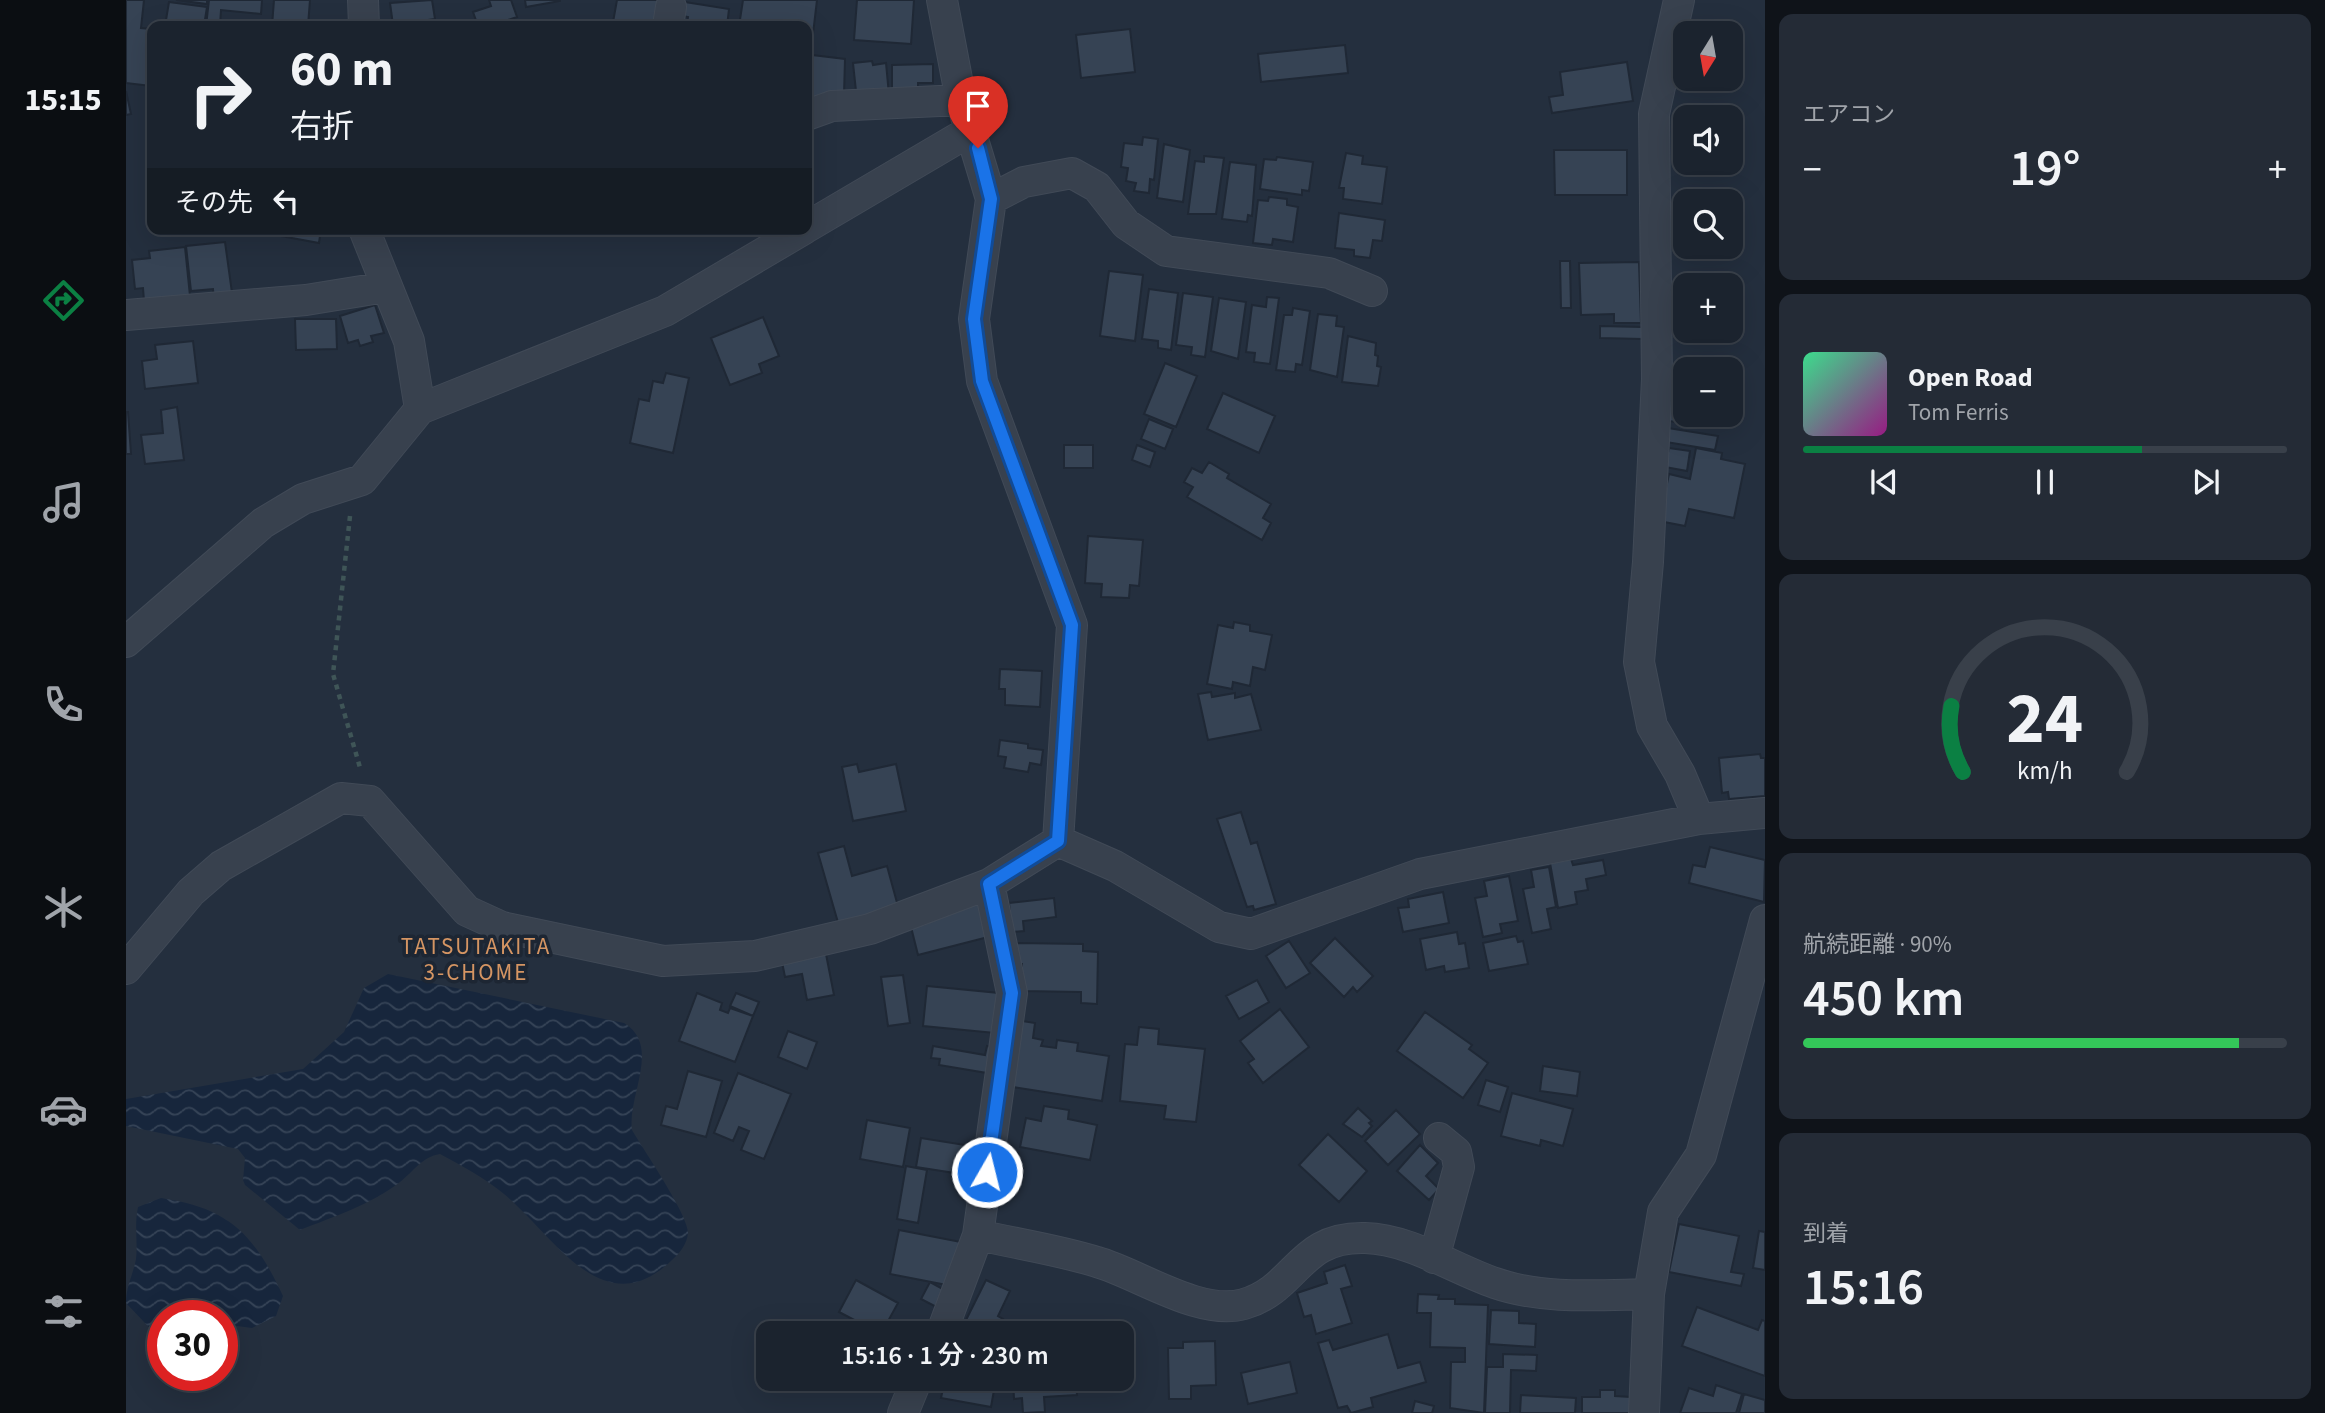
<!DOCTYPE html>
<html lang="ja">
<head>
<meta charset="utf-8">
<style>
  :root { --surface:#1b232e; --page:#242b36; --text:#f1f3f6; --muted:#a0a4aa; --line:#39404a; --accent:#0b8043 }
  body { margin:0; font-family:"Source Sans 3","Noto Sans JP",sans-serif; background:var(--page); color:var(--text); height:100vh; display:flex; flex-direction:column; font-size:26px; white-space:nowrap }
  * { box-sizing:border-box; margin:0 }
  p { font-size:23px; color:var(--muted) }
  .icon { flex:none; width:38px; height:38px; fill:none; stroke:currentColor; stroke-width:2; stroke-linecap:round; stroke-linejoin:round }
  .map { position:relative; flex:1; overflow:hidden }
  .sheet { display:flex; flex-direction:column; gap:14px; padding:14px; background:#0f1319; width:560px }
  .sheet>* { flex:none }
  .guide { position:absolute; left:21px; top:21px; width:665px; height:214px; border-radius:14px; box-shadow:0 7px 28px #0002,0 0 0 2px var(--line); background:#1b232e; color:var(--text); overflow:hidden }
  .needle { width:46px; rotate:191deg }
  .controls { position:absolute; left:1547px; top:21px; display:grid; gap:14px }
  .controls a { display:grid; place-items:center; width:70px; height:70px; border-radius:14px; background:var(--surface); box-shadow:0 7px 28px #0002,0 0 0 2px var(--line); font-size:35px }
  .speed { position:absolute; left:21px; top:1300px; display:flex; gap:14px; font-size:35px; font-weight:700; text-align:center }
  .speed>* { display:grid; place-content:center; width:91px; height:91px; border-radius:50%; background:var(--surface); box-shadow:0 7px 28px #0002,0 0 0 2px var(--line); line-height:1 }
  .speed .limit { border:10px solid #d22; background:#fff; color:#111 }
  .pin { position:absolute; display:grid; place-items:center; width:60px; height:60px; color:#fff; margin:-72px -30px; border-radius:50% 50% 50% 0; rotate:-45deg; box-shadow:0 0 7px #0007 }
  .pin .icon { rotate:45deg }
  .me { position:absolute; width:77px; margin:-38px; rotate:8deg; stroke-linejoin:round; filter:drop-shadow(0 0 5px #0008) }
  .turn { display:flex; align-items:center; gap:24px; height:147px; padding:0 28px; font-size:32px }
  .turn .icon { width:91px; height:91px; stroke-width:2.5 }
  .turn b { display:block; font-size:49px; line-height:60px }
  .then { display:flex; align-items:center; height:66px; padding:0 28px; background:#0003; gap:14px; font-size:26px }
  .big { font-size:52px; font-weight:600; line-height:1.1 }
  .sheet .card { flex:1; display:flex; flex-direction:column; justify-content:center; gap:10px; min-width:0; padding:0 24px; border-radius:14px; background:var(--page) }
  .sheet .dial { align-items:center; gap:0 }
  .dial svg { height:182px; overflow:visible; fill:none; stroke:var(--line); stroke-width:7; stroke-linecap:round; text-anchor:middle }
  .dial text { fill:var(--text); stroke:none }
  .song { display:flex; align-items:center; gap:21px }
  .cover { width:84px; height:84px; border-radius:10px; background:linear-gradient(135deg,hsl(150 70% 55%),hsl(310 70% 35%)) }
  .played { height:7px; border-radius:4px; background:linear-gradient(90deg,var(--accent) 70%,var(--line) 70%) }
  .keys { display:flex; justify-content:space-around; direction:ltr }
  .heat { display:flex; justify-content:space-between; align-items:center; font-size:38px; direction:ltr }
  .charge { height:10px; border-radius:5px; background:linear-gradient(90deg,#34c759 90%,var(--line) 0) }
  .trip { position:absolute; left:630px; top:1321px; width:378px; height:70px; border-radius:14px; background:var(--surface); box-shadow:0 7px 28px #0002,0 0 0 2px var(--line); font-weight:600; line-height:70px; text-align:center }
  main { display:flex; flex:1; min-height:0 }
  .tab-bar { display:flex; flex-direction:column; width:126px; justify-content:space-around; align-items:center; background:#0b0e12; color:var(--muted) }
  .tab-bar .icon { width:49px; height:49px }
  .tab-bar .current { color:var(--accent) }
  .tab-bar b { font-size:32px; color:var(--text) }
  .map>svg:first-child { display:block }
  .water { fill:url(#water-waves) }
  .building { fill:#364354; stroke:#1f2835; stroke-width:2 }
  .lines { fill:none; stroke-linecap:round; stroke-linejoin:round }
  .street-casing { stroke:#414a57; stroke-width:32 }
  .path { stroke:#3f5557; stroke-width:4.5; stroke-dasharray:5 5; stroke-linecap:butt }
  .street { stroke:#38414e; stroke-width:30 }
  .route-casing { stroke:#114b97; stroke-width:18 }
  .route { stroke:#1a73e8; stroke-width:12 }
  .labels { text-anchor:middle; stroke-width:7; stroke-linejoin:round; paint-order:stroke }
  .neighbourhood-label { font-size:23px; letter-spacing:2px; fill:#d59563; stroke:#1d2633 }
</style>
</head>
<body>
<main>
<nav class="tab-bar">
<b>15:15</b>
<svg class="icon current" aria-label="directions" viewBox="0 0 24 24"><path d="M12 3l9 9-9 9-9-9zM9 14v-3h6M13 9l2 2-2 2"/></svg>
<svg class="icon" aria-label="music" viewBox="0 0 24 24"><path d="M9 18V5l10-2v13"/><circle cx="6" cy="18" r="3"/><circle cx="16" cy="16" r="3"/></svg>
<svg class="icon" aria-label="phone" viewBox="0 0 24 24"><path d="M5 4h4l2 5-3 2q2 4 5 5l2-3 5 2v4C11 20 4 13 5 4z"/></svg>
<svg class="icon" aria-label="climate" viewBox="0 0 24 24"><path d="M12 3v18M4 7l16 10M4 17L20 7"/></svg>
<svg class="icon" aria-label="car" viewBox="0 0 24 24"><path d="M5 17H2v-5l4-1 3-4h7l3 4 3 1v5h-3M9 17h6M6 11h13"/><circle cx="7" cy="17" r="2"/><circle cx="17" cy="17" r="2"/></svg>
<svg class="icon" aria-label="filters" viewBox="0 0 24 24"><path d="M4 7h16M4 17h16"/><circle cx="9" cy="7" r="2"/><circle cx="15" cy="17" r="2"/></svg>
</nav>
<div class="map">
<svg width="1639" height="1413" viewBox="0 0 1639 1413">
  <defs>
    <pattern id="water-waves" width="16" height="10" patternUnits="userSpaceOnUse" patternTransform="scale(1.75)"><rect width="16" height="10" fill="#17263c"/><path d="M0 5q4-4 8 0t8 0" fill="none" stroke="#364457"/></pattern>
  </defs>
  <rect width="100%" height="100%" fill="#242f3e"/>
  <path class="water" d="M262,974L498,1023C536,1046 501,1096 506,1130C517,1149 563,1216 562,1233C561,1244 554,1253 546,1260C477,1327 428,1235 378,1194C359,1178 336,1166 314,1154C296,1157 288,1171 274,1182C246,1204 207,1217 174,1230L119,1185L117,1180L119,1158L112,1149L0,1126V1099L177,1069L218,1032L238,988Z
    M35,1198C103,1208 128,1234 157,1296L150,1316L126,1328L96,1324V1316H37L36,1341L0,1303C0,1286 7,1275 10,1259C12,1242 8,1225 12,1207Z"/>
  <path class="building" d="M0,0H18L15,28L26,29L25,86L0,83Z
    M50,0H81V4Z
    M83,0H136L135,14L95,10L94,26H80Z
    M148,0H184L182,26H146Z
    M306,0L309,19L267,25L264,3Z
    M363,0H385L391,17L364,26H352L347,12L365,6Z
    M399,0H434V1L400,7Z
    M491,0H533L529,26L487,22Z
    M617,0H691L687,34L681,33V26H613Z
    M731,0H788L785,44L728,40Z
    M43,2L81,7L78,26H39Z
    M559,2L603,9L601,26L561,24L562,17L557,16Z
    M1004,29L1009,72L955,78L950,35Z
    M1219,45L1222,73L1135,82L1132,54Z
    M686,55L719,59L718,95L685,102Z
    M746,61L747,65L760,63L763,95L730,91L727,63Z
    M1501,62L1507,101L1426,113L1423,97L1437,95L1434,72Z
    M807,64V83H792V90L766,91V65Z
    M0,91L5,114L0,115Z
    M1017,137L1032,139L1028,180L1024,179L1023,193L1008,191L1010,183L1000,181L1002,168L995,167L998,143L1016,145Z
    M1038,144L1064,150L1057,202L1031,198Z
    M1428,150H1501V195H1429Z
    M1220,153L1237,156L1236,164L1261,167L1256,204L1217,199L1218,188H1213Z
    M1078,156L1098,158L1090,214H1062L1069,161L1078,162Z
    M1151,157L1187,162L1183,191L1176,190V195L1134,189L1138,159L1150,160Z
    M1104,162L1130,165L1126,216L1122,215L1121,222L1096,219Z
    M1143,197L1161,199V205L1172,207L1167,242L1147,239L1146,245L1127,243L1132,200L1142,201Z
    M1213,213L1259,220L1256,241L1247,240L1244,258L1228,256V250L1209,248Z
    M117,229H195L193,243Z
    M99,242L107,300L88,302L87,289L65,291L60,246Z
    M59,247L64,296L18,301L17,288L9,289L6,260L24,258L23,251Z
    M1434,261H1444L1445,308H1435Z
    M1513,262L1515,323H1488V314L1455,315L1453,263Z
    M983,271L1017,275L1009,341L974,336Z
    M1023,289L1052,293L1045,350L1032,348V341L1016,339Z
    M1057,293L1087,297L1079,357L1065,355L1066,347L1050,345Z
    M1141,297L1153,298L1144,364L1128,362L1129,353L1120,352L1126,305L1140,307Z
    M1093,298L1120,302L1112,359L1085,351Z
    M249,305L258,333L245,336L247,342L234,346L232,340L222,343L214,316Z
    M1167,308L1184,311L1176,365L1170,364L1169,372L1150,370L1158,315H1166Z
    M1192,314L1211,316L1210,326L1218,327L1211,377L1184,370Z
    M637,317L653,356L633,364L636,373L604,385L585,338Z
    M169,319H210L211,349L170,350Z
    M1474,326L1516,327V339L1474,338Z
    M1222,336L1250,343L1249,355L1252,356L1251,366L1255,367L1252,386L1216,382Z
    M67,341L72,383L19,389L16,361L31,359L29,345Z
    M1039,363L1071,376L1050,427L1018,414Z
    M540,373L563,378L547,453L504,443L513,399L523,401L527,381L537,383Z
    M1097,393L1149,416L1133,453L1081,429Z
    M1546,404L1559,407V415H1576L1574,426L1543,421Z
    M51,407L58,460L19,464L15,435L37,433L35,410Z
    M0,412H2L5,454H0Z
    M1023,419L1047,429L1039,449L1015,439Z
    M1542,428L1592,436L1589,450L1540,442Z
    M938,445H967V468H938Z
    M1011,445L1029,452L1024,467L1006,460Z
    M1543,448L1564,451L1561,471L1539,467Z
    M1570,448L1596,453L1595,459L1619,464L1608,518L1563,509L1559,526L1533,521L1543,474L1564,479Z
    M1083,462L1103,474L1101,478L1145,504L1137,518L1145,523L1136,540L1061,497L1067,487L1058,482L1066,468L1076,473Z
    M962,536L1017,540L1013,586L1004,585L1003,598L975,597L976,584L959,583Z
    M1108,622L1124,625V631L1146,635L1139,670L1127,667L1124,686L1107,682L1106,689L1081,684L1092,625L1107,628Z
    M874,669L916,671L914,707L879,705V689H873Z
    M1085,692L1086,697L1109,693V698L1125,694L1135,730L1082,740L1072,694Z
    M874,740L902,744V748L917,750L915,765L904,763L902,772L878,768L880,757L872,756Z
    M1634,754L1635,758H1639V796L1603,799L1602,792L1596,793L1593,758Z
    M731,764L733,772L770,764L780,811L727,821L716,767Z
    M1115,812L1125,844L1131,842L1150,904L1128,910L1127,906L1121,907L1091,819Z
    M718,846L726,876L761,866L773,910L713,926L692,853Z
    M1584,847L1639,860L1638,902L1563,883L1567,865L1579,867Z
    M1445,859L1447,865L1477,860L1480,875L1460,879L1462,890L1449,892L1451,904L1432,908L1424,863Z
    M1423,867L1430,907L1421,909L1425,929L1406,933L1397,889L1408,887L1405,870Z
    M1383,876L1392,921L1374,924L1376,933L1357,937L1349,898L1361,896L1358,881Z
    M1317,892L1323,923L1277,932L1272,908L1283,907L1282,899Z
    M928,898L930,917L897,921L898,931L886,932L883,903Z
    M861,899L870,935L792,955L785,927L799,924L797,915Z
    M1331,932L1333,944L1339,943L1343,968L1319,972L1318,966L1300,970L1294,939Z
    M1390,936L1392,942L1397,941L1402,964L1363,971L1357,943Z
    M1209,938L1247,976L1231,992L1227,987L1218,997L1184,963Z
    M1163,941L1184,973L1160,988L1140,956Z
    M891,943L957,944V951L972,952L971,1004L955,1003V992L895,991L896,964H890Z
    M699,949L708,995L681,1000L676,974L659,977L655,957Z
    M777,975L784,1023L762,1026L755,977Z
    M1131,980L1143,1002L1113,1019L1100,996Z
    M801,986L873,993L869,1033L797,1026Z
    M571,993L596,1003L594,1010L602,1013L604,1008L627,1016L609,1062L553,1041Z
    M610,993L633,1002L627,1016L604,1006Z
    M1154,1009L1183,1047L1137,1083L1122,1063L1128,1059L1114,1041Z
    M1299,1012L1346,1045L1343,1049L1362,1063L1337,1098L1271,1051Z
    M890,1020L909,1023L907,1038L917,1040L915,1046L930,1048L931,1040L952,1043L951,1051L983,1056L976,1101L880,1086Z
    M1013,1027L1033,1029L1032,1044L1079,1049L1070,1122L1038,1119L1040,1106L994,1101L999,1044L1011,1045Z
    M662,1031L691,1042L681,1069L652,1057Z
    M807,1046L859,1055L861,1046L871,1048L867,1074L813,1065L814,1059L805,1058Z
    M1417,1066L1454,1072L1451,1096L1414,1091Z
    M562,1071L596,1081L580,1137L535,1125L540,1106L551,1109Z
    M612,1073L665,1094L638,1159L615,1150L623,1131L613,1127L607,1141L588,1133Z
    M1360,1080L1382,1087L1374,1112L1352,1105Z
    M1386,1093L1447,1109L1437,1146L1415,1140L1414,1146L1375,1136Z
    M918,1106L943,1110L942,1119L971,1125L964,1160L894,1147L900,1118L915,1121Z
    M1232,1108L1246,1121L1243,1123L1246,1126L1236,1137L1217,1124Z
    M1270,1110L1294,1134L1262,1165L1239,1141Z
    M741,1120L784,1128L777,1167L734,1159Z
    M1202,1134L1241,1171L1213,1202L1173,1165Z
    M795,1138L839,1145L835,1174L790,1167Z
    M1294,1145L1312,1163L1300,1176L1313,1189L1303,1200L1271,1171Z
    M780,1166L801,1170L792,1223L771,1219Z
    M1553,1224L1613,1236L1605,1272L1618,1274L1615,1286L1543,1272Z
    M773,1230L840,1243L831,1287L764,1274Z
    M1633,1231L1639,1232V1270L1627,1268Z
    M1219,1265L1226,1286L1215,1289L1226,1323L1190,1334L1185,1315L1178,1317L1171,1293L1201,1283L1198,1272Z
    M730,1280L772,1303L755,1334L713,1312Z
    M860,1280L884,1291L872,1316L877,1319L870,1334H841L835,1330Z
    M804,1282L826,1294L818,1311L795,1299Z
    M1292,1294L1313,1295L1312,1299H1329V1304L1362,1305L1358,1413L1324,1408L1325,1362H1339V1348L1304,1347L1305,1313H1291Z
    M1571,1307L1632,1330L1636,1320L1639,1321V1376L1556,1346Z
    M1365,1310L1393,1311V1323L1410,1324L1409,1347L1363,1344Z
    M1262,1334L1272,1368L1294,1362L1300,1382L1245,1398L1247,1407L1225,1413L1221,1406L1212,1408L1192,1343L1203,1340L1207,1350Z
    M1089,1341L1090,1385L1065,1386V1399H1043L1042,1348H1057V1342Z
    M1377,1354L1411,1355L1410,1371L1385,1370L1384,1413H1359L1361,1367H1377Z
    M1164,1362L1171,1393L1122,1404L1115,1373Z
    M819,1379H870L865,1407L815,1398Z
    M887,1379H950L951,1395L918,1397L919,1412L897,1413L896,1398L888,1399Z
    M1590,1385L1616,1394L1610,1413H1554L1563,1388L1587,1396Z
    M1474,1390H1489V1396L1505,1397V1413H1456V1397H1474Z
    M1618,1394L1639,1400V1413H1613Z
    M1395,1395L1450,1398L1449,1413H1394Z
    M1289,1401L1308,1406L1306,1413H1286Z"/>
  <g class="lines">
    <g class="street-casing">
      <path id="street" d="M237,0L238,26
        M816,0L835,100L865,199L848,319L856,381L946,625L932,841
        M1553,0L1528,114L1531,379L1522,562L1513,662L1526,726L1554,774L1573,819
        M542,26L545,7
        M681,115L706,106L835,100
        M865,199L898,182L946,173L971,187L1000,224L1040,251L1203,273L1246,291
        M681,227L844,131
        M238,229L283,341L294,409
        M0,315L180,300L260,287
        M0,642L137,523L177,499L236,480L294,409L539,311L678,229
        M932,841L989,866L1093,927L1125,934L1294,874L1573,819L1639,813
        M0,969L65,892L95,866L215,798L244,801L341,911L376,927L537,961L629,956L744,929L863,884L932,841
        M852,1235C892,1244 933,1250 971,1262C1011,1273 1074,1317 1118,1304C1172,1288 1172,1236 1239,1238C1284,1239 1328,1269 1369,1283C1418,1300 1472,1295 1523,1294
        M1308,1258L1333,1167L1330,1152L1313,1138
        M815,1334L852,1235L886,993L863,884
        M777,1413L791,1379
        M1518,1413L1523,1294L1537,1212L1575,1155L1639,920"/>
    </g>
    <path class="path" d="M224,516L207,674L235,771"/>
    <use href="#street" class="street"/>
  </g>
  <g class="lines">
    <g class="route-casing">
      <path id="route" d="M852,148L865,199L848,319L856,381L946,625L932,841L863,884L886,993L861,1172"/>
    </g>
    <use href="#route" class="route"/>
  </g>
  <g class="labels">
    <g class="neighbourhood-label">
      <text x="350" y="954">TATSUTAKITA<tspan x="350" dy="26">3-CHOME</tspan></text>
    </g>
  </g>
</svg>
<div class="controls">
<a><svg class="needle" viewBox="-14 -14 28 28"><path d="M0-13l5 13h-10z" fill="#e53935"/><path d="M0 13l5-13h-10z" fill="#a0a4aa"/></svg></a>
<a><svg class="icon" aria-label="sound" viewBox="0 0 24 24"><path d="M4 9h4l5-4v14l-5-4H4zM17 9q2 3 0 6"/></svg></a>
<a><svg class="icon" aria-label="search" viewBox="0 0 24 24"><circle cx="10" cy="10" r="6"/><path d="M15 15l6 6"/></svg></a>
<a>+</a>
<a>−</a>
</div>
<div class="speed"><div class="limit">30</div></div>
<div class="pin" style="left:852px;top:148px;background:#d93025"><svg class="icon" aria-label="arrive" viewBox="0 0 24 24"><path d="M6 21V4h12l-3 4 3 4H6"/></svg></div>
<svg class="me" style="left:861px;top:1172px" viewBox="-20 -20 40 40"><circle r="17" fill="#1a73e8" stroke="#fff" stroke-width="3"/><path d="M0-11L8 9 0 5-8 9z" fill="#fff"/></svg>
<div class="trip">15:16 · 1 分 · 230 m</div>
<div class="guide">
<div class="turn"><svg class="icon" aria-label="right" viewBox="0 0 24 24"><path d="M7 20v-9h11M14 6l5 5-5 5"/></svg><div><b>60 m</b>右折</div></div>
<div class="then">その先<svg class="icon" aria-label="left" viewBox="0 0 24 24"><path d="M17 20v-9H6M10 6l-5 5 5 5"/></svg></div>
</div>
</div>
<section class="sheet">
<div class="card"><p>エアコン</p>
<div class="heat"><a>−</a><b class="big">19°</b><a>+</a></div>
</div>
<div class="card">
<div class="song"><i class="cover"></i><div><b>Open Road</b><p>Tom Ferris</p></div></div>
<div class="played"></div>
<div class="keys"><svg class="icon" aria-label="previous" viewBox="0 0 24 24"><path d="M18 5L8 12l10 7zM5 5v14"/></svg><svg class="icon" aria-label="pause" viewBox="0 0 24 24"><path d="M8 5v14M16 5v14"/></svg><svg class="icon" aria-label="next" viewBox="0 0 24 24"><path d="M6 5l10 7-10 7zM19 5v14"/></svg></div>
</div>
<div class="card dial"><svg viewBox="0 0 100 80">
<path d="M14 69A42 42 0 1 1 86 69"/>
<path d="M14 69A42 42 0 0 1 9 40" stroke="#0b8043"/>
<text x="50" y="56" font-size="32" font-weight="700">24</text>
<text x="50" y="72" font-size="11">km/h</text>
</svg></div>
<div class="card"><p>航続距離 · 90%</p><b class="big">450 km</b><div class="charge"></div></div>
<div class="card"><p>到着</p><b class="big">15:16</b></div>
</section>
</main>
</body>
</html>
